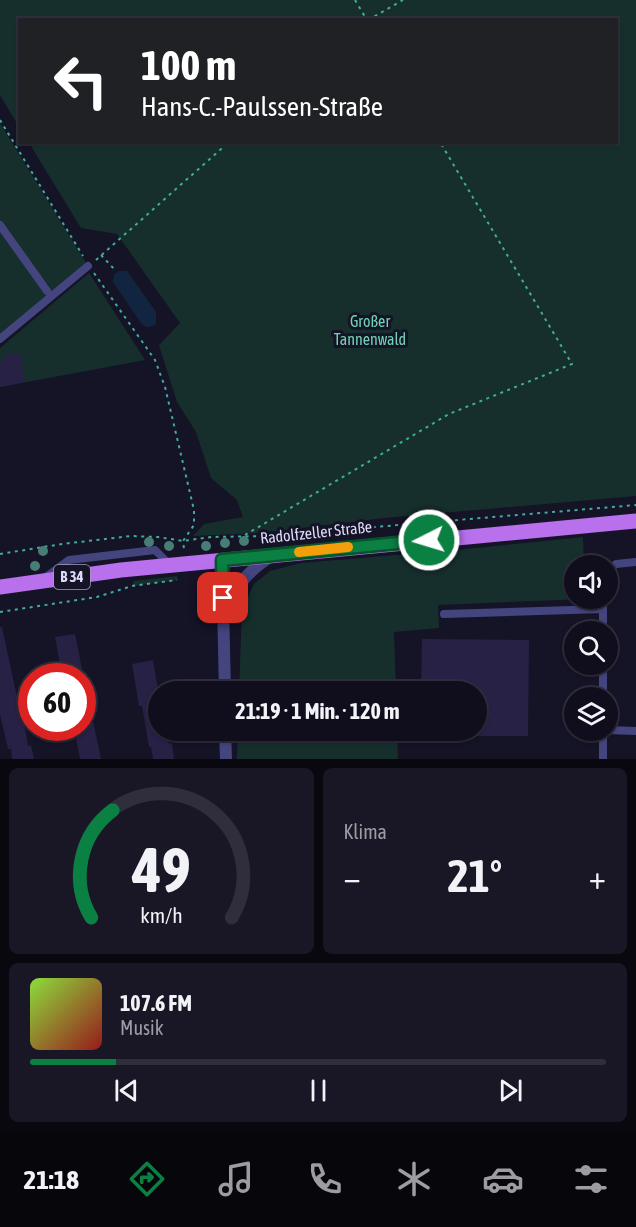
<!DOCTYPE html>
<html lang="de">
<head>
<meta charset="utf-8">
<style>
  :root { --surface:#100e1c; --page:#191725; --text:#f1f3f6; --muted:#9c9ca3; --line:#302e3b; --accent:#0b8043 }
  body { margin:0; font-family:"Asap Condensed",sans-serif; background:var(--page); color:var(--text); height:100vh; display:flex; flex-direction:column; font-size:22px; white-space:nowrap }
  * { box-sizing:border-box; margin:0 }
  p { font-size:20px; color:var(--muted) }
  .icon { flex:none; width:33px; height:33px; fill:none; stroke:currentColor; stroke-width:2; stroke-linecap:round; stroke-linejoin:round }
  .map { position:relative; height:759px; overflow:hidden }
  .side { display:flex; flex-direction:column; gap:9px; padding:9px; background:#09080f; flex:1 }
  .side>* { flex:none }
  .guide { position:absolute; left:18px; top:18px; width:600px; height:126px; border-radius:0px; box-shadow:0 2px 4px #0004,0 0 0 2px var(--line); background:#202124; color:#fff; overflow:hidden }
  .controls { position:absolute; left:564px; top:555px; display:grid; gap:12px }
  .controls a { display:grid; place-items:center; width:54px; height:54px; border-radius:50%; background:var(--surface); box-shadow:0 2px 4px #0004,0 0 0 2px var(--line); font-size:30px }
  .speed { position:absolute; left:18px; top:663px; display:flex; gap:12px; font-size:30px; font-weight:700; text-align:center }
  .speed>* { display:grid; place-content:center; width:78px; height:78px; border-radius:50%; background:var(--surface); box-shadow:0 2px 4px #0004,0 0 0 2px var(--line); line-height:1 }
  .speed .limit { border:9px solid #d22; background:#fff; color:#111 }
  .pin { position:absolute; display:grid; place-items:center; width:51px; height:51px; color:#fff; margin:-26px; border-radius:12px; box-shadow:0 3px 9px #0006 }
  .me { position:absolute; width:66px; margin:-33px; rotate:265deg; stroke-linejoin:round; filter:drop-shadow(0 0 4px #0008) }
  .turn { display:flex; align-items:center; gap:21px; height:126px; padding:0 24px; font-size:27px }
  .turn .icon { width:78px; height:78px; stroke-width:2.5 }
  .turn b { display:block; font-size:42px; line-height:51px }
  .big { font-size:45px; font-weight:700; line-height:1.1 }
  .side .widget { flex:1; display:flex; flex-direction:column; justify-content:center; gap:9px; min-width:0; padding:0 21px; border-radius:9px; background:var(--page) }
  .side .dial { align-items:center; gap:0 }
  .dial svg { height:156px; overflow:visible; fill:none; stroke:var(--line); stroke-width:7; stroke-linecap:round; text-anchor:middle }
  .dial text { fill:var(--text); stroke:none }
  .song { display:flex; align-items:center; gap:18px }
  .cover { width:72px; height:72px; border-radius:9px; background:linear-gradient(135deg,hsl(90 70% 55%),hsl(0 70% 35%)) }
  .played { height:6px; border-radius:3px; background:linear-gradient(90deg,var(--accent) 15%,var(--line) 15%) }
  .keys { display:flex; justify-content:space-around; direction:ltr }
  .heat { display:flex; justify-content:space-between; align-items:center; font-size:33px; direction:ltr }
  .side .tiles { flex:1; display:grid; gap:9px; grid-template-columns:1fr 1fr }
  .widget:last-child { grid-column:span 2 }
  .trip { position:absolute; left:148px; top:681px; width:339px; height:60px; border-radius:30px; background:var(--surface); box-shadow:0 2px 4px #0004,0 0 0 2px var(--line); font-weight:700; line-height:60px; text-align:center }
  .menu { display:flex; height:96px; justify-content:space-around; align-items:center; background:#06060b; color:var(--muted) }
  .menu .icon { width:42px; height:42px }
  .menu .active { color:var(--accent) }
  .menu b { font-size:27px; color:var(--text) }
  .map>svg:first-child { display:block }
  .green { fill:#162f2d }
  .water { fill:#112541 }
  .building { fill:#262145 }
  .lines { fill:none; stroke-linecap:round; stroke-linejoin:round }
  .path { stroke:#3fac9f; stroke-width:2; stroke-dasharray:3 4.5; stroke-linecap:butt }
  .service { stroke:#44447f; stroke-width:8 }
  .tertiary { stroke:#44447f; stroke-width:12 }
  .primary { stroke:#b870ed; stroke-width:15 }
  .tree { fill:#477d75 }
  .route-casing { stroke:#07532c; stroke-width:15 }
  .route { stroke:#0b8043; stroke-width:10 }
  .slow { stroke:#f59e0b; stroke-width:10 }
  .labels { text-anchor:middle; stroke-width:6; stroke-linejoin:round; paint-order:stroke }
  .shield { fill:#151326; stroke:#a2a0bb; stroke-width:1.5 }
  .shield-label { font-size:15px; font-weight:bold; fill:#dedcfb }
  .park-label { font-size:16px; fill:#70d3b5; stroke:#151326 }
  .street-label { font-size:16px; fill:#dedcfb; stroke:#151326 }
</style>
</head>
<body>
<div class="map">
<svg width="636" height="759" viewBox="0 0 636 759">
  <rect width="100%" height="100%" fill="#151326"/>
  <path class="green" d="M0,0H636V496L384,518L260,533L193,536L204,524L243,517L237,500L211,478L196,432L177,402L159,345L180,323L117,234L81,228L29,143L616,142V20H20L19,127L0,95Z
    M0,123L88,266L0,339Z
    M89,273L145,360L0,387V348Z
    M583,537L584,565L574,566V598L584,599L438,605L439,628L394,632L396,691H239L242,610L254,584L270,571L301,563L456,550Z
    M177,576L178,580L132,586L134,581Z
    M238,731H397L398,759H237Z"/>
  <path class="water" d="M119,271H127L156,312V324C150,328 146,328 141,323L113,282L114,275Z"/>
  <path class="building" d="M20,353L25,382L0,387V362L5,361L4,355Z
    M0,627H2L20,711L22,710L28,746L31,745L34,759H12L11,749H8L0,714Z
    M75,634L83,674L101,759H80L74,728H82V676H62L55,637Z
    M422,639L529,640L528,736H421V730H477V692H421Z
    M153,660L159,696V730H167L169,744L172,743L174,759H153L151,747H149L142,706H139L132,664Z"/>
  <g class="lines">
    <path class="path" d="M355,0L367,20
      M368,20L403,0
      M0,120L83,256
      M101,255L115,270
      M96,260L229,142
      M94,273L155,360L165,387L194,510V525L183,541L184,549
      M245,535L449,414L572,364L440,142
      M0,554L62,544L131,536L158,537L183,541L211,537L268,536L636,505
      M0,612L97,597L132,586L177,580"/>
    <path class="service" d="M0,225L47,291
      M0,339L88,266
      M608,571L616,564L636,562
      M46,577L69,560L155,550L169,564
      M603,598V632
      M444,614L603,609
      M603,664V698
      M603,730V759
      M608,730L636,731"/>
    <path class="tertiary" d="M222,560L225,692
      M226,614C239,583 243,575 271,556
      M225,730L226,759"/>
    <path class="primary" d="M0,587L121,570L636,521"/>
  </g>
  <g class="tree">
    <circle cx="244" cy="541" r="5"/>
    <circle cx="149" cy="542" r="5"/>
    <circle cx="225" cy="543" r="5"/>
    <circle cx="169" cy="546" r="5"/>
    <circle cx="206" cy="546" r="5"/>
    <circle cx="43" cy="551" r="5"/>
    <circle cx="35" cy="566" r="5"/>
  </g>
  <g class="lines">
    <g class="route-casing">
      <path id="route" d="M223,598L222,560L429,540"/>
    </g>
    <use href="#route" class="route"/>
    <path class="slow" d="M299,552L348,547"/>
  </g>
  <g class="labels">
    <rect class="shield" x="54" y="565" width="36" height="24" rx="4.5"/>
    <g class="shield-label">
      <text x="72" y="582">B 34</text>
    </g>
    <g class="park-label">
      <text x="370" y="327">Großer<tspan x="370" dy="18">Tannenwald</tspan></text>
    </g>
    <g class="street-label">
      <text transform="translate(316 532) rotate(-6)" y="6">Radolfzeller Straße</text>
    </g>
  </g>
</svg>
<div class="controls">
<a><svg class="icon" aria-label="sound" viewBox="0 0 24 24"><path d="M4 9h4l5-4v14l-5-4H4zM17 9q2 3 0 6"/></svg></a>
<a><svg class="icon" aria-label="search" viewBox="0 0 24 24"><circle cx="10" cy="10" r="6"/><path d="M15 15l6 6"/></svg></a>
<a><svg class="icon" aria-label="layers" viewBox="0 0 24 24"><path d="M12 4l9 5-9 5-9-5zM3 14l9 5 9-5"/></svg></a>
</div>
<div class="speed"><div class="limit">60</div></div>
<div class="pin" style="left:223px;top:598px;background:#d93025"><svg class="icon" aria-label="arrive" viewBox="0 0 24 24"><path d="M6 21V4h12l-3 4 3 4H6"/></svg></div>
<svg class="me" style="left:429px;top:540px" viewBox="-20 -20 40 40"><circle r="17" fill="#0b8043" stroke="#fff" stroke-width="3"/><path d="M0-11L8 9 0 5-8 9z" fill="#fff"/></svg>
<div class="trip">21:19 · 1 Min. · 120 m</div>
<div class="guide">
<div class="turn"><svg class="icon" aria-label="left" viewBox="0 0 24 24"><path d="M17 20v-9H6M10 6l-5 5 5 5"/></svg><div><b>100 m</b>Hans-C.-Paulssen-Straße</div></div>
</div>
</div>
<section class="side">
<div class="tiles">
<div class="widget dial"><svg viewBox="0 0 100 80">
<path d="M14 69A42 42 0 1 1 86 69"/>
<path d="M14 69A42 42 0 0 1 25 14" stroke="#0b8043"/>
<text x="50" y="56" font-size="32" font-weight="700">49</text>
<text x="50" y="72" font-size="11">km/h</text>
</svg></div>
<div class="widget"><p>Klima</p>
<div class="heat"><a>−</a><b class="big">21°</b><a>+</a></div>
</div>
<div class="widget">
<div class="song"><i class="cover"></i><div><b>107.6 FM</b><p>Musik</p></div></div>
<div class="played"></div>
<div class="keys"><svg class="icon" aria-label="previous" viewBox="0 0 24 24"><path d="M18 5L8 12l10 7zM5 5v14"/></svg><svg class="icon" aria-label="pause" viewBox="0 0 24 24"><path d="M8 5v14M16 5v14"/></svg><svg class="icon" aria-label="next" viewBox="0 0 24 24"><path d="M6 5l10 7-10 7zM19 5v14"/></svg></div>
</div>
</div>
</section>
<nav class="menu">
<b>21:18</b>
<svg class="icon active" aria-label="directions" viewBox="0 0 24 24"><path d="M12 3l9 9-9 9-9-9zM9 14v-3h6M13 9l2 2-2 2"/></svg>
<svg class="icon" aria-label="music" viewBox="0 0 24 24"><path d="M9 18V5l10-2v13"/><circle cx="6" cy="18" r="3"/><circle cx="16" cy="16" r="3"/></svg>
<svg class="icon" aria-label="phone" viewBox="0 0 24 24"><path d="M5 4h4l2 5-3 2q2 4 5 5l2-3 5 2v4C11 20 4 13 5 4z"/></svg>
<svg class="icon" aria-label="climate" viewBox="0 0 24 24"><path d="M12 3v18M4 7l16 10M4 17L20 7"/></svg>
<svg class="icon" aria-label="car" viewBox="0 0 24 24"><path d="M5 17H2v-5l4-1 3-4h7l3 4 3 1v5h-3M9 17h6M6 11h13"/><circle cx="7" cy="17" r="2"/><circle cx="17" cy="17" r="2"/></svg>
<svg class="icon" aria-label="filters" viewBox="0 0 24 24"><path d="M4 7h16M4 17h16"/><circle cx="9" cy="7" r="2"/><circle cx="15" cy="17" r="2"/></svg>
</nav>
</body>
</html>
